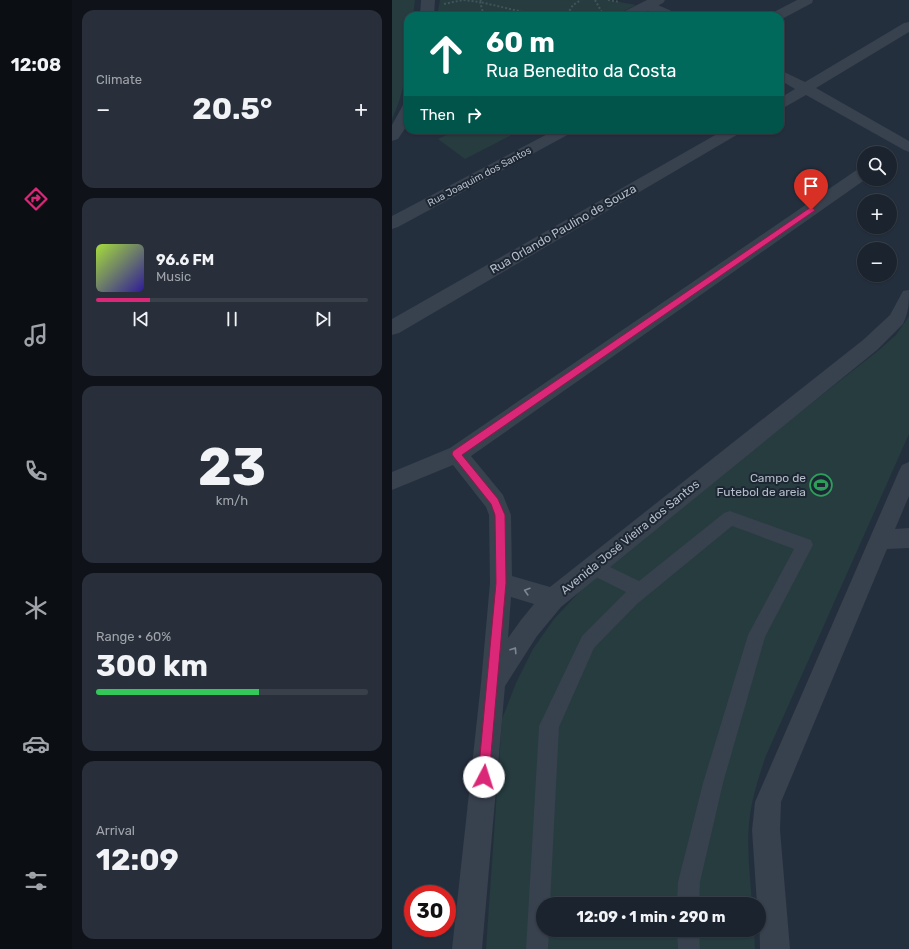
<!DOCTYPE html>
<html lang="en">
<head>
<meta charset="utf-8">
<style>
  :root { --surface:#1b232e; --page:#282f3a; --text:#f1f3f6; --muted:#a0a4aa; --line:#39404a; --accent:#db2777 }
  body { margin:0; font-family:Rubik,sans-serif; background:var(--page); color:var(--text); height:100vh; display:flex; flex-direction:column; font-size:15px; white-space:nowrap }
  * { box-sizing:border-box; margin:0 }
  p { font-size:13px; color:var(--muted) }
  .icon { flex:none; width:22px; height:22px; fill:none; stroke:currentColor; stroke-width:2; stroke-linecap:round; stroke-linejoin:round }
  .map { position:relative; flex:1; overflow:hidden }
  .sheet { display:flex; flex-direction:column; gap:10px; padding:10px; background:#0f1319; width:320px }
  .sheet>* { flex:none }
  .top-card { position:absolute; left:12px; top:12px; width:380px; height:122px; border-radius:12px; box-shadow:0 1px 3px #0004,0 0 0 1px var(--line); background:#00695c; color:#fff; overflow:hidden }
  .controls { position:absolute; left:465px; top:146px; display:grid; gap:8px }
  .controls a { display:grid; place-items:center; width:40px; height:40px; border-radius:50%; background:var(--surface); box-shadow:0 1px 3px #0004,0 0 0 1px var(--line); font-size:20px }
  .speed { position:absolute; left:12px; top:885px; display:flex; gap:8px; font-size:20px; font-weight:700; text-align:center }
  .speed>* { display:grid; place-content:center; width:52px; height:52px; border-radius:50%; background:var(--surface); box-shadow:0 1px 3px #0004,0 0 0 1px var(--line); line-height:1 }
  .speed .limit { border:6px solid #d22; background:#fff; color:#111 }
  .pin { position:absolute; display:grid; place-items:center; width:34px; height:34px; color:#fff; margin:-41px -17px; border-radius:50% 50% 50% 0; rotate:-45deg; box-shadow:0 0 4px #0007 }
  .pin .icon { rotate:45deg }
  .me { position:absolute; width:44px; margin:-22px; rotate:5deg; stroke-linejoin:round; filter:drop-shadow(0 0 3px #0008) }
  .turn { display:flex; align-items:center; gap:14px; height:84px; padding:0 16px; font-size:18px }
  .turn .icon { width:52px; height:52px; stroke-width:2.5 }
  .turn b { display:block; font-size:28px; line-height:34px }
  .then { display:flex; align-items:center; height:38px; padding:0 16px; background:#0003; gap:8px; font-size:15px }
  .big { font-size:30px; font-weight:700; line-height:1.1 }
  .sheet .tile { flex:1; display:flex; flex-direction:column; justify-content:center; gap:6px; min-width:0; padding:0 14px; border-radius:12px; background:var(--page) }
  .sheet .dial { align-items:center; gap:0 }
  .dial b { font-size:52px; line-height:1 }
  .song { display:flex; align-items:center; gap:12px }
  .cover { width:48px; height:48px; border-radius:6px; background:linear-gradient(135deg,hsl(80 70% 55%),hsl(250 70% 35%)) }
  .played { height:4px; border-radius:2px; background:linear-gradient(90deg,var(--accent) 20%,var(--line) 20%) }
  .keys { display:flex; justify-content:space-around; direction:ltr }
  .heat { display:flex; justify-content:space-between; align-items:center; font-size:22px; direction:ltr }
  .charge { height:6px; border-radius:3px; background:linear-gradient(90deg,#34c759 60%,var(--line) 0) }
  .trip { position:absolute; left:144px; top:897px; width:230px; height:40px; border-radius:20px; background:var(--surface); box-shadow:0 1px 3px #0004,0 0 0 1px var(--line); font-weight:700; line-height:40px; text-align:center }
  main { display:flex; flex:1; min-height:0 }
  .tab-bar { display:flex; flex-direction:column; width:72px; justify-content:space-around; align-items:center; background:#0b0e12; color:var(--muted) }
  .tab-bar .icon { width:28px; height:28px }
  .tab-bar .active { color:var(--accent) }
  .tab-bar b { font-size:18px; color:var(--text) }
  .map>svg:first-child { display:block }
  .green { fill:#263c3f }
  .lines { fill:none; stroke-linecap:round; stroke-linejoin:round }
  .path { stroke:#3f5557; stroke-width:2; stroke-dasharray:2 2; stroke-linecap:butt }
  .pedestrian { fill:#38414e; fill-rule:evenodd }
  .minor { fill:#38414e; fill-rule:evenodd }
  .tertiary { fill:#38414e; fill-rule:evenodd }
  .oneway { stroke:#7c8592 }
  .route { fill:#db2777; stroke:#8e194d }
  .labels { text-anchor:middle; stroke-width:4; stroke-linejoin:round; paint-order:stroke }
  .far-street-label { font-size:10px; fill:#b4bcc9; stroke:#1d2633 }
  .street-label { font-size:12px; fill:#b4bcc9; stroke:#1d2633 }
  .poi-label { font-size:12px; fill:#b4bcc9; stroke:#1d2633; text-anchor:end }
</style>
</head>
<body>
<main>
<nav class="tab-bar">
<b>12:08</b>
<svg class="icon active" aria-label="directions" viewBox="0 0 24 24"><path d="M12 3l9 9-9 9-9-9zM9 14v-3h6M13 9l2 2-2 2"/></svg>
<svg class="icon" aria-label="music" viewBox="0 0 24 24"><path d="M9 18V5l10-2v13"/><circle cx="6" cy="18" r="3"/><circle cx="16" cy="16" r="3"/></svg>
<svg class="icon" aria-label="phone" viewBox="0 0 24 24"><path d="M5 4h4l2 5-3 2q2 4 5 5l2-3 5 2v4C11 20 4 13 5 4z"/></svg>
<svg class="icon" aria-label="climate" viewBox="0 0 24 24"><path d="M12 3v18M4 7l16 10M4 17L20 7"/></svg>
<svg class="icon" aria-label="car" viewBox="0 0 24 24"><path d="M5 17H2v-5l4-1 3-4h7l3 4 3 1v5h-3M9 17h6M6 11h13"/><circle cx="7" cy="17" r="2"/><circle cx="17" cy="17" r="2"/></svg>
<svg class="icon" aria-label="filters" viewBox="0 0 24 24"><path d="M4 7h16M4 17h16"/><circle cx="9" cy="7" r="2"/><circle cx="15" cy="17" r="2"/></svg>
</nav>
<section class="sheet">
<div class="tile"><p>Climate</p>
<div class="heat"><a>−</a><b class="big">20.5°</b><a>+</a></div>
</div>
<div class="tile">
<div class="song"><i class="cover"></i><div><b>96.6 FM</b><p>Music</p></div></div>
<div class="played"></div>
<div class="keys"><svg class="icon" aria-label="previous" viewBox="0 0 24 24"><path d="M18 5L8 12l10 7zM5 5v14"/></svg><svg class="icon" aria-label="pause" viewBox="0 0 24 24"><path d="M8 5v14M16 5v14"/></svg><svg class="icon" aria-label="next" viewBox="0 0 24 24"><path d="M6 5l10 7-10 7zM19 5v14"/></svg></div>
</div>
<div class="tile dial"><b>23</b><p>km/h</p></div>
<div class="tile"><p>Range · 60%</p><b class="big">300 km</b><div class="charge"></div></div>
<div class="tile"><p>Arrival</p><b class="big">12:09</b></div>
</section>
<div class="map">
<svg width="517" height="949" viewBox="0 0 517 949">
  <rect width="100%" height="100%" fill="#242f3e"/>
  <path class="green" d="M0,0H23L21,16H16C16,52 16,86 0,119Z
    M48,0H216L244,5L222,16H45Z
    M65,130H121L125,132L73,159L46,139Z
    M517,316V434L373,758C367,777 361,795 358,815C354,844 358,874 360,904H151V930H362L363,949H94L110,719L124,683L141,649L162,619L208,570L487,350L504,335Z"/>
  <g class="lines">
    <path class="path" d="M89,0L88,2L148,16
      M203,0L212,16
      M216,0L228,2
      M52,4L71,0L88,2L92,16
      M159,16L176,13L181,5L189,0"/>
    <path class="pedestrian" d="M338,511L419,540L421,545L373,637L331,783L308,882L307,904H285L286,882L311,783L356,635L402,549L340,526L245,604L202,648L167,727L158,904H151V930H157L156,949H134L147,726L190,636L234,592L202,576L199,570L202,564L208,562L247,581L332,513Z
      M285,930H307L308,949H286Z"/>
    <path class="minor" d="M405,0H421L420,3L390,19H388V16H378L380,13Z
      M257,1L284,13L286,16C274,16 258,16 250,5L252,2Z
      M517,22V32L424,88L517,141V152L512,150L414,95L393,107L388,108V98L403,89L388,80V70L413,82L512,23Z
      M163,130H182L179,133L6,227L0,229V216Z
      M332,130H351L348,133L7,333L0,335V319Z
      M472,168V179H474L79,456L111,495L119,515L120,576L158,587L471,340L498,315L511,291L517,290C517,302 517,312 511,324L485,350L169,607L145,636L113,686L90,949H60L89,683L98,583L97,515L94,507L61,465L0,490V472L58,448L466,169ZM119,597L142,604L129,620L116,638Z
      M517,462V496L503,529L517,528V548L495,549L389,802L388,830L398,949H368L367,904H365L360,830L363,802L507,471L510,465Z"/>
    <path class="tertiary" d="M29,0H43L42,16H28Z
      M255,0H273L271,3L245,16H227L229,13Z
      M16,103V124L6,139L0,141V125L11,105Z"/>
  </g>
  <defs><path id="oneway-chevron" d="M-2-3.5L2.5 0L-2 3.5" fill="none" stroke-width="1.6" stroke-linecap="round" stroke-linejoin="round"/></defs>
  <g class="oneway">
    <use href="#oneway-chevron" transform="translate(135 591) rotate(-163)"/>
    <use href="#oneway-chevron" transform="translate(122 650) rotate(-57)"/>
  </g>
  <path class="route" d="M419,207L423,210L422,211L70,455L106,499L113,515L114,583L97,777L96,781L92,782L88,781L86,777L104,583L103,515L99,504L61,456L60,454L61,451Z"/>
  <defs>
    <g id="stadium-ring" transform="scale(1.15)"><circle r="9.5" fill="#1d2633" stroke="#2e9e5b" stroke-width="1.5"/><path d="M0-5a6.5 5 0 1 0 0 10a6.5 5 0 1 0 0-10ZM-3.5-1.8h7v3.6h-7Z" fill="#2e9e5b"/></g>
  </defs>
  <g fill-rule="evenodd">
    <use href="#stadium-ring" x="429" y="485"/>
  </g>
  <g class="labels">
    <g class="far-street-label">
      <text transform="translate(87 176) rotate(-28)" y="4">Rua Joaquim dos Santos</text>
    </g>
    <g class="street-label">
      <text transform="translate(171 229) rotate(-30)" y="4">Rua Orlando Paulino de Souza</text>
      <text transform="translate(238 537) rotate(-39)" y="4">Avenida José Vieira dos Santos</text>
    </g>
    <g class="poi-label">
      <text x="414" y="482">Campo de<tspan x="414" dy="14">Futebol de areia</tspan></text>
    </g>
  </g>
</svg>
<div class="controls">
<a><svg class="icon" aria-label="search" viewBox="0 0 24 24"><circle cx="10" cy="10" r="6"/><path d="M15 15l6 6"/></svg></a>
<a>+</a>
<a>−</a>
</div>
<div class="speed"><div class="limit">30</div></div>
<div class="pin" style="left:419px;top:210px;background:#d93025"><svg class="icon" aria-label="arrive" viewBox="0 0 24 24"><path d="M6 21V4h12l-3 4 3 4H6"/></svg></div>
<svg class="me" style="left:92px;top:777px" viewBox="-20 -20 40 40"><circle r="19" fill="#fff"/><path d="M0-13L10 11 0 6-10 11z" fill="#db2777"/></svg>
<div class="trip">12:09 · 1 min · 290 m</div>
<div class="top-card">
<div class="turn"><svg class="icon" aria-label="ahead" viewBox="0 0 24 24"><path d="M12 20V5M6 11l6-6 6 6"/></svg><div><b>60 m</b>Rua Benedito da Costa</div></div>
<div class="then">Then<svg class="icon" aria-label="right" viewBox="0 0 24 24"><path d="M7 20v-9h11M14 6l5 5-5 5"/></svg></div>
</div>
</div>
</main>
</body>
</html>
